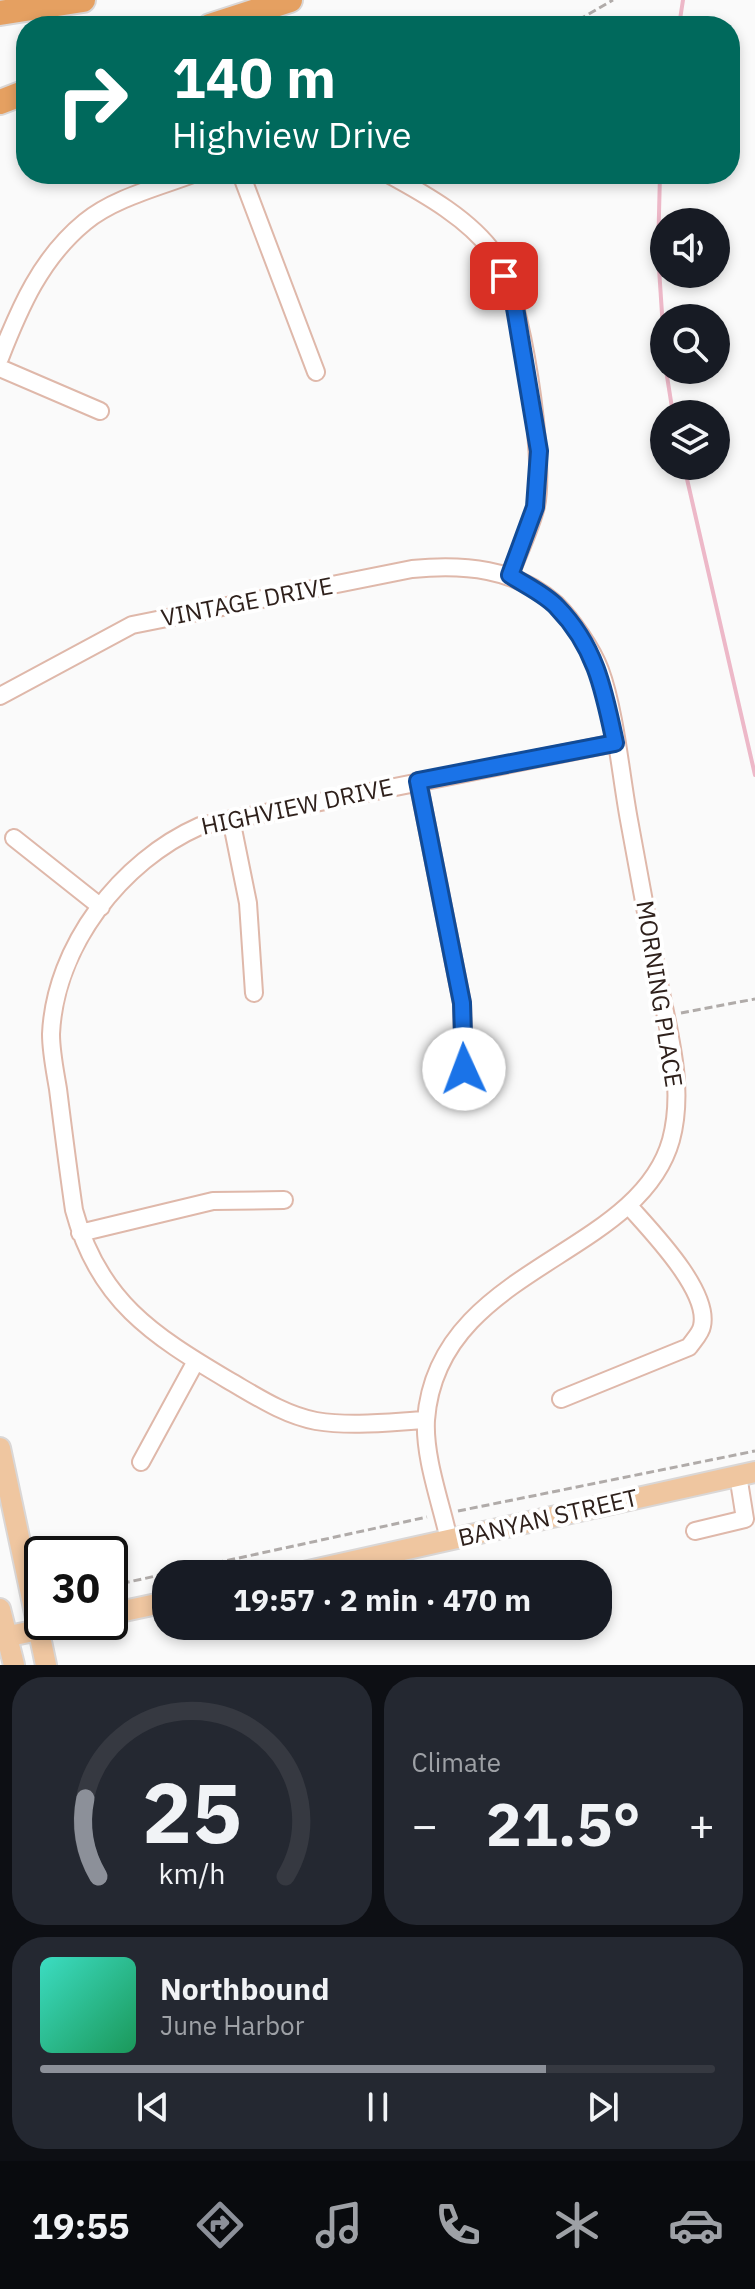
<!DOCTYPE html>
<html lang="en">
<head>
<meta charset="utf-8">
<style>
  :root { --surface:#171b24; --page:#242831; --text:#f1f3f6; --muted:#9ea1a6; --line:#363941; --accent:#8c9099 }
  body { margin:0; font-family:"IBM Plex Sans",sans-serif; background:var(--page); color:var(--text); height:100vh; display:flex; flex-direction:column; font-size:30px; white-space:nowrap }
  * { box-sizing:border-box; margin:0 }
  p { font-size:26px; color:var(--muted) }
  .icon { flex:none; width:44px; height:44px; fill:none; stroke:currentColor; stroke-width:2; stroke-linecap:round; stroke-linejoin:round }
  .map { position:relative; height:1665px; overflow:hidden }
  .drawer { display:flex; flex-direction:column; gap:12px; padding:12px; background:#0d0f14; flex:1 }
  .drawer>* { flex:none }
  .hud { position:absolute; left:16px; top:16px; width:724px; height:168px; border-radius:32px; box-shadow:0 4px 12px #0003; background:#00695c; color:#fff; overflow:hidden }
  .controls { position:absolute; left:650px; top:208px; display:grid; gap:16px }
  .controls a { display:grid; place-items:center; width:80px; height:80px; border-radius:50%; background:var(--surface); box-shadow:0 4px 12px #0003; font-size:40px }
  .speed { position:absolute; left:24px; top:1536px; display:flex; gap:16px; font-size:40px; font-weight:700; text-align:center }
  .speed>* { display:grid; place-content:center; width:104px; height:104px; border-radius:50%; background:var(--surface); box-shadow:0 4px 12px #0003; line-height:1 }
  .speed .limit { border:4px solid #111; border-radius:12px; background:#fff; color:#111 }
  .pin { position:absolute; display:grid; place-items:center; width:68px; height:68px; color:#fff; margin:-34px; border-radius:16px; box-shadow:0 4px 12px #0006 }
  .me { position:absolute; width:88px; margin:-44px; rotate:358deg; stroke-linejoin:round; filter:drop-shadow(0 0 6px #0008) }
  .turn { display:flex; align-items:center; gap:28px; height:168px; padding:0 24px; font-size:36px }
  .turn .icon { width:104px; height:104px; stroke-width:2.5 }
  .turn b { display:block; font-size:56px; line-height:68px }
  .big { font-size:60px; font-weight:800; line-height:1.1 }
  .drawer .widget { flex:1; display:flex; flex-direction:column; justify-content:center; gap:12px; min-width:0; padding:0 28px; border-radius:32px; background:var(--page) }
  .drawer .dial { align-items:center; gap:0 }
  .dial svg { height:208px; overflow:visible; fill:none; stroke:var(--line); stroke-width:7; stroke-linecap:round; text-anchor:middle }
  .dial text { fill:var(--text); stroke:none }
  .song { display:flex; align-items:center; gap:24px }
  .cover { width:96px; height:96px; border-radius:12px; background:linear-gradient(135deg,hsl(170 70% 55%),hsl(150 70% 35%)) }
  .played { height:8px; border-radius:4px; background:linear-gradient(90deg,var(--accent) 75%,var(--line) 75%) }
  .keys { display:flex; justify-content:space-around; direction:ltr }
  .heat { display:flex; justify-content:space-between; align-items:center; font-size:44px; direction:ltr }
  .drawer .tiles { flex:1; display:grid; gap:12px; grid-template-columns:1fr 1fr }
  .widget:last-child { grid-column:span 2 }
  .trip { position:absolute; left:152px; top:1560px; width:460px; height:80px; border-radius:32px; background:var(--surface); box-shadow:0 4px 12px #0003; font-weight:800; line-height:80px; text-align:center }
  .dock { display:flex; height:128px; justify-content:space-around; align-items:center; background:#090b0e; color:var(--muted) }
  .dock .icon { width:56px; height:56px }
  .dock .active { color:var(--accent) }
  .dock b { font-size:36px; color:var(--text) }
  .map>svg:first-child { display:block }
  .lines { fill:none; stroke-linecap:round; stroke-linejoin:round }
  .stream { stroke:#edb8c8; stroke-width:4 }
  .minor-casing { stroke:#dfb8aa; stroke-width:20 }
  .major-casing { stroke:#dad7d6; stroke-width:24 }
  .highway-casing { stroke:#dad7d6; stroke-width:28 }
  .path { stroke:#b0aba9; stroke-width:3; stroke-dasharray:8 4; stroke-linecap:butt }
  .minor { stroke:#fff; stroke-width:16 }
  .major { stroke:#efc6a0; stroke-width:20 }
  .highway { stroke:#e5a061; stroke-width:24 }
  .route-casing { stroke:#114b97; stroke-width:20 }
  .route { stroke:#1a73e8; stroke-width:14 }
  .labels { text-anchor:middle; stroke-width:8; stroke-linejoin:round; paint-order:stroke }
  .street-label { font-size:24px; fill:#2f211c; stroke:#fff }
</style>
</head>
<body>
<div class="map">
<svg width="755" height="1665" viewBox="0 0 755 1665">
  <rect width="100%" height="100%" fill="#fafafa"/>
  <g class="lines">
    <path class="stream" d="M679,26L683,0
      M660,174L658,253L664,344
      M666,370L673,414
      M684,466L755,775"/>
    <g class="minor-casing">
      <path id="minor" d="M241,174L316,372
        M388,174C425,194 471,220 495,255C522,294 546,460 536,506C530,530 518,553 510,575
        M0,358C20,307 41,258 85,222C114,198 159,187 193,174
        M0,368L100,411
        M0,696L132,625L412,569C464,564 515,568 556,604C572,620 592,649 600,670C615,710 621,777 629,820C639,874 649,929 659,983C669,1034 685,1088 671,1140C638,1258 437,1267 426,1420C424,1458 441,1503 449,1540
        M418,781L462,1003L464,1069
        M231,819L248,903L254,993
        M14,838L101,907
        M80,1233L213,1201L284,1200
        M561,1399L689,1347C693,1341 701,1333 702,1326C710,1291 651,1231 629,1206
        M426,1420C390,1422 352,1427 316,1421C284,1415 256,1396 228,1380C152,1335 98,1300 74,1210C68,1169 63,1129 58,1089C55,1071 51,1052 51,1034C55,946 121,861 200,826L615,743
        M141,1462L196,1361
        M695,1531L745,1519L738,1475"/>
    </g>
    <g class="major-casing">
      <path id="major" d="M0,1448L46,1665
        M295,1574L755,1472
        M0,1609L14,1665
        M110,1614L166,1602
        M0,1638L76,1622"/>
    </g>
    <g class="highway-casing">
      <path id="highway" d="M0,13L83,0
        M210,26L290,0
        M0,102L26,92"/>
    </g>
    <path class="path" d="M568,26L613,0
      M681,1013L755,999
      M458,1511L755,1451
      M110,1586L427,1517"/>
    <use href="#minor" class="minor"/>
    <use href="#major" class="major"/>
    <use href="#highway" class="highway"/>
  </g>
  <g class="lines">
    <g class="route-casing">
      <path id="route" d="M464,1069L462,1003L418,781L615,743C604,691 596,647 557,607C545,594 525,585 510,575L535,507L539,451L513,296L504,276"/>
    </g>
    <use href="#route" class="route"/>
  </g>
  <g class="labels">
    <g class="street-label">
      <text transform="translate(247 602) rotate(-11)" y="8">VINTAGE DRIVE</text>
      <text transform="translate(297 807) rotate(-12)" y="8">HIGHVIEW DRIVE</text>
      <text transform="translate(659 994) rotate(81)" y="8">MORNING PLACE</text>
      <text transform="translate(548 1518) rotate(-13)" y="8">BANYAN STREET</text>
    </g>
  </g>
</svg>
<div class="controls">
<a><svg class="icon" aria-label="sound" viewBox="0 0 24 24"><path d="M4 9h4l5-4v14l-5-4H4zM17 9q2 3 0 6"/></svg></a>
<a><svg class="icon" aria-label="search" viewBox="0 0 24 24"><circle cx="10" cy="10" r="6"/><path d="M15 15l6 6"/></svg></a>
<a><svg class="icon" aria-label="layers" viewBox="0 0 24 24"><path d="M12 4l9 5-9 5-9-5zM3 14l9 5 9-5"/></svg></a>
</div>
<div class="speed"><div class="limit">30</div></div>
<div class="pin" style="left:504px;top:276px;background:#d93025"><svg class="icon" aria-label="arrive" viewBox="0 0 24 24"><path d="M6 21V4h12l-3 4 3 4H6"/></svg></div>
<svg class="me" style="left:464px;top:1069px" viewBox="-20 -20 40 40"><circle r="19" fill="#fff"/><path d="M0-13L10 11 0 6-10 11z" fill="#1a73e8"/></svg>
<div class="trip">19:57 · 2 min · 470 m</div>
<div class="hud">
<div class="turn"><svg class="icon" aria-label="right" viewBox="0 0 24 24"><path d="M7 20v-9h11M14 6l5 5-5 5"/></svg><div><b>140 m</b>Highview Drive</div></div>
</div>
</div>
<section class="drawer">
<div class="tiles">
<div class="widget dial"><svg viewBox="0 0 100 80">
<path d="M14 69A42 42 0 1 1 86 69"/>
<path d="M14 69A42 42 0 0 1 9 39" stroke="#8c9099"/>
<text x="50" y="56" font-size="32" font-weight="700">25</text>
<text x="50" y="72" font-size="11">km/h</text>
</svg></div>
<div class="widget"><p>Climate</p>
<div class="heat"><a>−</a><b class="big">21.5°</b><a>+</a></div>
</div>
<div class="widget">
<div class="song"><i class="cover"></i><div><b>Northbound</b><p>June Harbor</p></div></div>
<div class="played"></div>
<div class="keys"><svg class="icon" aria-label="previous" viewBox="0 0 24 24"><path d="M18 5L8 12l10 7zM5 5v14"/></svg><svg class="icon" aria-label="pause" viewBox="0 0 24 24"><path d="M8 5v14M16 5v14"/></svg><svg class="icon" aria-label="next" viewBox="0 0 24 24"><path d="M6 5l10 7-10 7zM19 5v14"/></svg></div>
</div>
</div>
</section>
<nav class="dock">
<b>19:55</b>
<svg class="icon active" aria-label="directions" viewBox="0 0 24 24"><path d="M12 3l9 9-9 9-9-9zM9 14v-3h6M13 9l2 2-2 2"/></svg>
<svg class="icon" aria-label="music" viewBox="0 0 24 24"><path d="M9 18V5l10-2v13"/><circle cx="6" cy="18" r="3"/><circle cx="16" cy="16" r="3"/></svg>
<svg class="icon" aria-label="phone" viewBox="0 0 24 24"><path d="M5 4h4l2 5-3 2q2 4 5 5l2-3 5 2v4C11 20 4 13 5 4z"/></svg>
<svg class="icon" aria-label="climate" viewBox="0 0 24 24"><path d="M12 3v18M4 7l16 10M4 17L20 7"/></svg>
<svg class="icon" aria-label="car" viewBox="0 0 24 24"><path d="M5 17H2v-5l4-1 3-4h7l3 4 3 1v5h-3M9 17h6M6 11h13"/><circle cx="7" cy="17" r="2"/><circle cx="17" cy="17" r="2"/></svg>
</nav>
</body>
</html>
